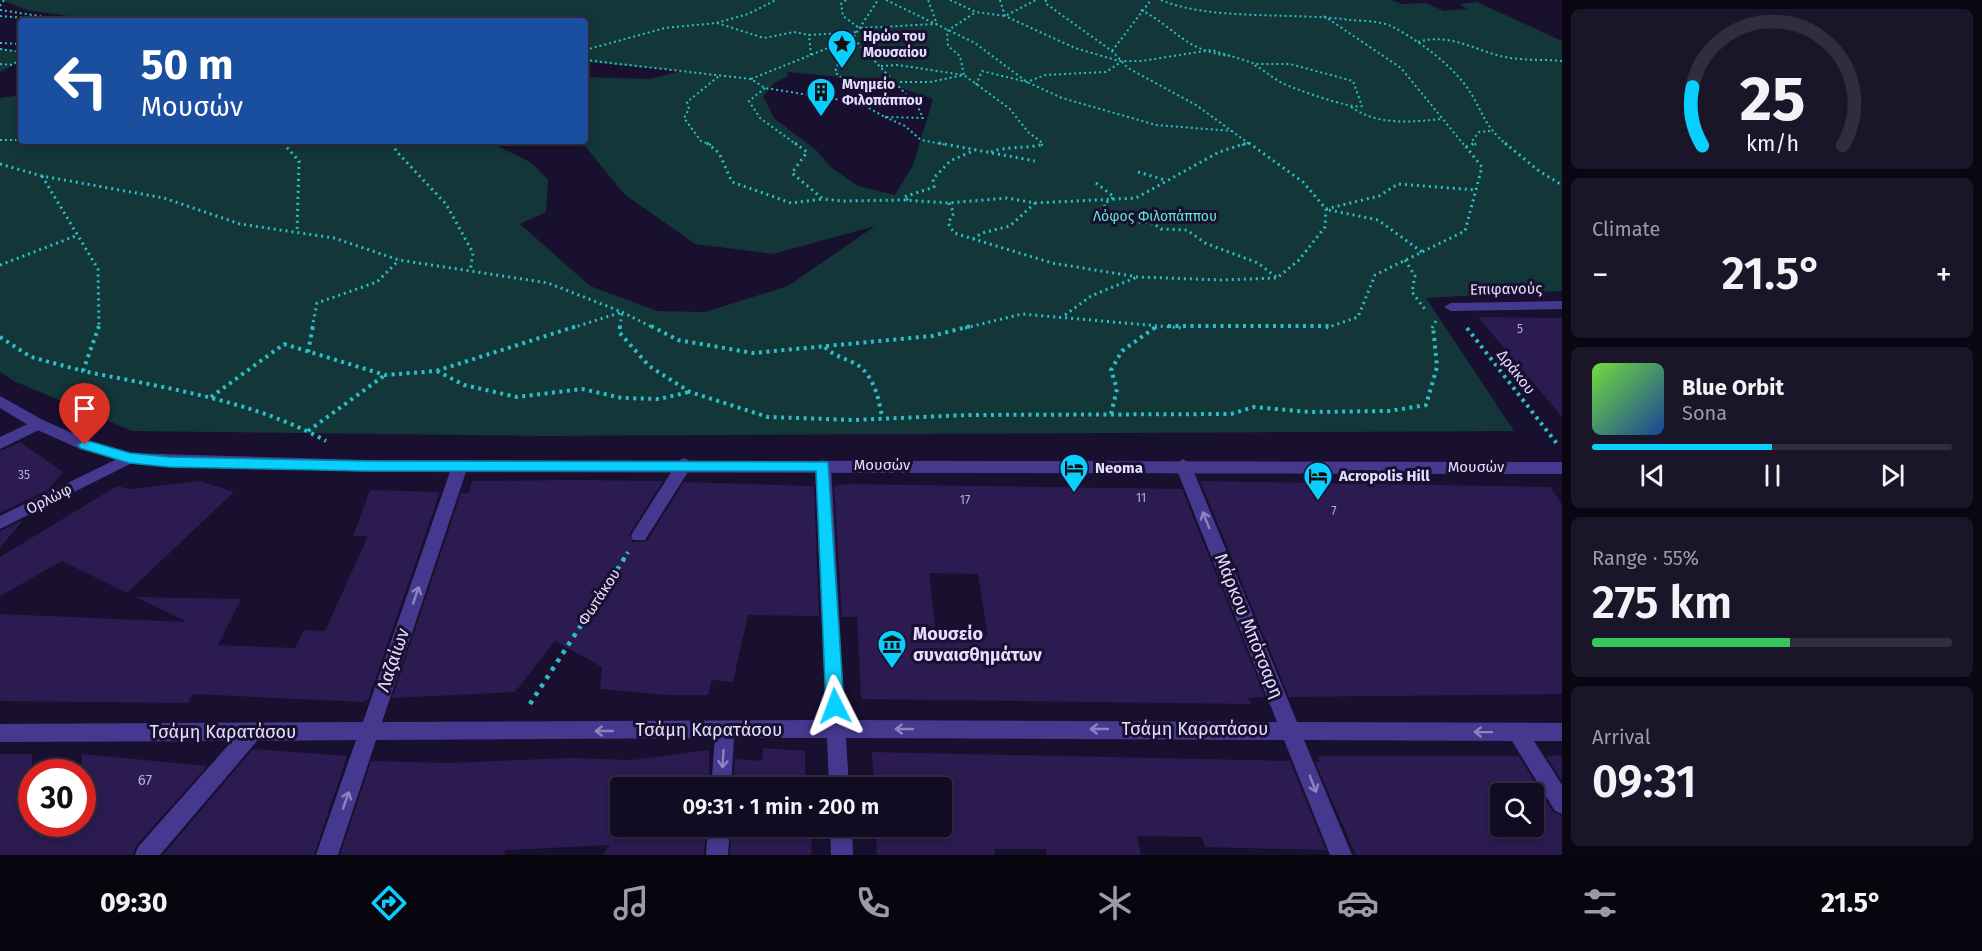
<!DOCTYPE html>
<html lang="en">
<head>
<meta charset="utf-8">
<style>
  :root { --surface:#120c22; --page:#1b152a; --text:#f1f3f6; --muted:#9c9ba5; --line:#312c40; --accent:#09cfff }
  body { margin:0; font-family:"Fira Sans",sans-serif; background:var(--page); color:var(--text); height:100vh; display:flex; flex-direction:column; font-size:22px; white-space:nowrap }
  * { box-sizing:border-box; margin:0 }
  p { font-size:20px; color:var(--muted) }
  .icon { flex:none; width:33px; height:33px; fill:none; stroke:currentColor; stroke-width:2; stroke-linecap:round; stroke-linejoin:round }
  .map { position:relative; flex:1; overflow:hidden }
  .drawer { display:flex; flex-direction:column; gap:9px; padding:9px; background:#0a0713; width:420px }
  .drawer>* { flex:none }
  .banner { position:absolute; left:18px; top:18px; width:570px; height:126px; border-radius:6px; box-shadow:0 3px 9px #0003,0 0 0 2px var(--line); background:#1a4fa0; color:#fff; overflow:hidden }
  .buttons { position:absolute; left:1490px; top:783px; display:grid; gap:12px }
  .buttons a { display:grid; place-items:center; width:54px; height:54px; border-radius:6px; background:var(--surface); box-shadow:0 3px 9px #0003,0 0 0 2px var(--line); font-size:30px }
  .speed { position:absolute; left:18px; top:759px; display:flex; gap:12px; font-size:30px; font-weight:700; text-align:center }
  .speed>* { display:grid; place-content:center; width:78px; height:78px; border-radius:50%; background:var(--surface); box-shadow:0 3px 9px #0003,0 0 0 2px var(--line); line-height:1 }
  .speed .limit { border:9px solid #d22; background:#fff; color:#111 }
  .pin { position:absolute; display:grid; place-items:center; width:51px; height:51px; color:#fff; margin:-62px -26px; border-radius:50% 50% 50% 0; rotate:-45deg; box-shadow:0 0 6px #0007 }
  .pin .icon { rotate:45deg }
  .me { position:absolute; width:66px; margin:-33px; rotate:357deg; stroke-linejoin:round; filter:drop-shadow(0 0 4px #0008) }
  .turn { display:flex; align-items:center; gap:21px; height:126px; padding:0 24px; font-size:27px }
  .turn .icon { width:78px; height:78px; stroke-width:2.5 }
  .turn b { display:block; font-size:42px; line-height:51px }
  .big { font-size:45px; font-weight:600; line-height:1.1 }
  .drawer .tile { flex:1; display:flex; flex-direction:column; justify-content:center; gap:9px; min-width:0; padding:0 21px; border-radius:9px; background:var(--page) }
  .drawer .dial { align-items:center; gap:0 }
  .dial svg { height:156px; overflow:visible; fill:none; stroke:var(--line); stroke-width:7; stroke-linecap:round; text-anchor:middle }
  .dial text { fill:var(--text); stroke:none }
  .song { display:flex; align-items:center; gap:18px }
  .cover { width:72px; height:72px; border-radius:9px; background:linear-gradient(135deg,hsl(100 70% 55%),hsl(220 70% 35%)) }
  .played { height:6px; border-radius:3px; background:linear-gradient(90deg,var(--accent) 50%,var(--line) 50%) }
  .keys { display:flex; justify-content:space-around; direction:ltr }
  .heat { display:flex; justify-content:space-between; align-items:center; font-size:33px; direction:ltr }
  .charge { height:9px; border-radius:4px; background:linear-gradient(90deg,#34c759 55%,var(--line) 0) }
  .trip { position:absolute; left:610px; top:777px; width:342px; height:60px; border-radius:6px; background:var(--surface); box-shadow:0 3px 9px #0003,0 0 0 2px var(--line); font-weight:600; line-height:60px; text-align:center }
  .menu { display:flex; height:96px; justify-content:space-around; align-items:center; background:#07050e; color:var(--muted) }
  .menu .icon { width:42px; height:42px }
  .menu .active { color:var(--accent) }
  .menu b { font-size:27px; color:var(--text) }
  main { display:flex; flex:1; min-height:0 }
  .map>svg:first-child { display:block }
  .green { fill:#133638; fill-rule:evenodd }
  .building { fill:#2b1b50; fill-rule:evenodd }
  .lines { fill:none; stroke-linecap:round; stroke-linejoin:round }
  .path-far3 { stroke:#29c1c7; stroke-width:2; stroke-dasharray:2 3; stroke-linecap:butt }
  .path-far2 { stroke:#29c1c7; stroke-width:3; stroke-dasharray:2 4; stroke-linecap:butt }
  .path-far1 { stroke:#29c1c7; stroke-width:4; stroke-dasharray:3 4.5; stroke-linecap:butt }
  .path { stroke:#29c1c7; stroke-width:4.5; stroke-dasharray:4 6; stroke-linecap:butt }
  .service { fill:#44398f; fill-rule:evenodd }
  .minor { fill:#44398f; fill-rule:evenodd }
  .tertiary { fill:#44398f; fill-rule:evenodd }
  .oneway { stroke:#8c83c1 }
  .route { fill:#09cfff; stroke:#0687a6; stroke-width:1.5 }
  .labels { text-anchor:middle; stroke-width:6; stroke-linejoin:round; paint-order:stroke }
  .number-label { font-size:12px; fill:#b6acd3 }
  .far-poi-label { font-size:14px; font-weight:bold; fill:#e4ddff; stroke:#18102e; text-anchor:start }
  .far-park-label { font-size:14px; fill:#60e8d3; stroke:#18102e }
  .street-label { font-size:15px; fill:#e4ddff; stroke:#18102e }
  .poi-label { font-size:15px; font-weight:bold; fill:#e4ddff; stroke:#18102e; text-anchor:start }
  .near-number-label { font-size:15px; fill:#b6acd3 }
  .near-street-label { font-size:18px; fill:#e4ddff; stroke:#18102e }
  .near-poi-label { font-size:18px; font-weight:bold; fill:#e4ddff; stroke:#18102e; text-anchor:start }
</style>
</head>
<body>
<main>
<div class="map">
<svg width="1562" height="855" viewBox="0 0 1562 855">
  <rect width="100%" height="100%" fill="#18102e"/>
  <path class="green" d="M1,0H1392L1401,4L1425,3L1444,11L1467,9L1460,4L1477,2L1562,41V291L1426,298L1514,431L541,436L132,431L14,381L0,372V98L21,95V141H487L530,162L548,179L546,212L520,224L590,286L657,311L705,312L788,286L875,226L773,254L695,244L624,194L581,141H585V77L649,79L683,71L585,62V21H101L27,10ZM787,72L882,81L933,99L913,165L895,195L858,186L832,168L816,150L775,119L763,97L774,83L788,76Z
    M0,48L21,51V61L0,72Z"/>
  <path class="building" d="M1478,317L1562,318V417Z
    M20,442L63,472L48,490L0,513V451Z
    M572,480L663,481L629,535L633,542L647,541L684,482L814,486L819,616L748,615L733,682L712,680L708,695H666L600,689L602,667L555,641L515,692L392,698L461,493H469L472,481Z
    M200,481L234,492L127,593L62,561L0,596V557L117,486L130,489Z
    M1200,481L1550,487L1562,504V694L1289,697Z
    M846,484L1182,489L1265,697L1248,698L1251,704L861,699L857,617H842L834,486ZM929,573L978,574L988,636L936,635Z
    M370,490L440,492L368,700L362,702L193,694L188,703L0,701V614L187,622L136,597L241,599L218,645L295,648L304,630L325,631L368,536H353Z
    M23,520L0,548V531Z
    M763,748L805,751V787L813,788H733L735,759L762,761Z
    M253,749L347,756L314,855H163Z
    M709,750V788H621V826H706L704,855H603L610,845L506,850L503,855H340L371,761L449,763L570,758L632,760Z
    M872,752L1290,761L1326,850L1205,847L1202,837L1137,836L1141,855H1047L1046,849H994L995,855H877L876,826H942V788H874Z
    M0,754H32V824H82V754L207,766L136,846L133,855H0Z
    M1562,755V781L1546,756Z
    M1318,756H1519L1553,812L1562,816V855H1356L1315,762H1320ZM1500,794H1533V826H1500Z
    M732,826H812L811,855H730Z"/>
  <g class="lines">
    <path class="path-far3" d="M846,0L841,4L843,16L859,28L937,24L928,0
      M886,0L975,43L1027,82L1062,98L1156,125L1232,131
      M950,0L976,12L1005,16L1036,0
      M1000,0L1005,16L1075,48L1119,61H1141L1212,50L1256,64H1290L1353,81L1362,106C1353,110 1291,88 1280,82C1270,76 1263,69 1252,64
      M1046,0L1045,3L1112,51L1128,68L1196,105L1251,145
      M1161,0C1210,21 1295,12 1351,20C1363,21 1380,21 1391,26C1418,40 1448,62 1466,86C1483,110 1482,124 1507,145
      M0,6L4,0
      M0,10L71,21
      M1141,10C1176,28 1185,51 1230,56
      M0,16L50,20
      M1324,16L1401,68L1464,145
      M717,23L764,38L794,32L809,35
      M1418,42C1450,32 1475,51 1505,57C1524,61 1543,59 1562,61
      M0,43L21,44
      M832,46L839,61L835,72L859,94L860,103
      M0,49L21,52
      M585,50L665,28L716,23L748,14L776,0
      M1112,51L1151,0
      M811,55L809,35L857,32
      M585,60L751,79L765,88L860,103L885,117L923,118L918,107L853,38L878,0
      M0,64L12,65L21,59
      M881,66L898,65L964,75L1010,109L1028,132L1044,144
      M751,79L853,38
      M895,82H930L964,75L960,56L948,46L947,31L976,12
      M976,85L982,71L1027,82L1045,75L1106,72L1121,62
      M765,88L749,101L760,118L797,145
      M1351,107C1379,126 1410,122 1442,119
      M885,117L905,126L921,140L947,145
      M0,140H21
      M281,141L284,145
      M392,141L394,145
      M711,145L701,141L684,118L689,109L687,102L719,76
      M1041,145L1044,144
      M1242,145L1248,143
      M1476,145L1473,140L1479,132L1490,131"/>
    <path class="path-far2" d="M283,143L299,161L297,232
      M393,143L396,151L446,204L473,253L470,271
      M707,143L719,153L732,182L791,203L822,199
      M795,143L807,152L792,173L823,199L843,201L904,200L949,203L1007,198L1035,203L1136,198L1219,152L1247,143
      M939,143L1035,161
      M1505,143L1539,171L1562,185
      M1466,147L1475,143
      M991,152C1005,146 1027,149 1044,144
      M0,164L42,176L164,198L240,224L334,238L399,260L548,283L622,312L654,328
      M1138,172L1165,180
      M42,176L98,269L99,328
      M1096,183L1114,197L1104,204L1106,212L1125,221L1153,223L1161,229L1187,230L1205,243L1258,263L1276,277
      M908,200L904,197L934,187L933,179L950,161L975,150
      M949,203L954,213L948,223L954,233L1052,263L1138,277L1221,280L1277,278L1299,260L1325,227L1326,209L1303,182L1249,143
      M1326,209L1379,196L1398,184L1476,190
      M1329,210L1378,220L1422,252
      M973,239L982,233L1010,226L1035,203
      M1405,260L1415,276L1412,292L1427,312
      M0,265L78,235
      M1065,315L1091,296L1137,277
      M312,328L317,303L377,282L399,260
      M572,328L622,312L620,328
      M965,328L1022,314L1182,328
      M1155,328L1158,326
      M1326,328L1358,317L1375,275L1465,231L1482,167L1463,143
      M1432,328L1436,321"/>
    <path class="path-far1" d="M99,326L83,371C165,388 252,400 326,441
      M620,326L619,332L649,366L690,392L768,417L854,420L967,415L1231,414L1254,407L1309,412L1389,411L1426,405L1437,367L1433,326
      M651,326L678,340L753,353L932,336L971,326
      M1168,326H1331
      M1467,328L1558,445
      M0,337L31,357L83,371
      M825,347C834,356 844,358 854,363C873,372 879,399 882,417
      M308,352L313,326
      M437,371L464,385L517,397L582,389L622,398L659,399L689,392
      M211,397L284,344L385,375L436,371L577,326
      M1111,414L1117,389L1111,370L1122,351L1157,326
      M308,431L385,375
      M623,560L628,552"/>
    <path class="path" d="M530,704L624,559"/>
    <path class="service" d="M1562,301V309L1451,311L1444,307L1451,303Z
      M38,419L45,424L43,428L0,449V437Z
      M685,458L693,464L645,540H633L631,536L633,532L679,460Z"/>
    <path class="minor" d="M129,453L137,458L134,462L0,529V516Z
      M1183,459L1191,465L1297,722L1562,723V741H1534L1562,785V814L1555,811L1512,741L1304,740L1352,855H1330L1284,740L846,738L849,788H829L827,738H734L731,788H711L715,738L376,740L338,855H316L356,740L257,741L160,855H135L138,847L232,741L0,742V724L363,722L452,466L460,460L468,466L382,722L826,720L815,466L823,460L831,466L845,720L1277,722L1175,465Z
      M708,826H730L728,855H706Z
      M830,826H852L853,855H831Z"/>
    <path class="tertiary" d="M0,396L43,420L90,441L129,453L368,460L1562,462V474L368,472L129,463L80,449L33,428L0,408Z"/>
  </g>
  <defs><path id="oneway-shaft" d="M-6 0H5M1.5-3L5.5 0L1.5 3" fill="none" stroke-width="1.6" stroke-linecap="round" stroke-linejoin="round" transform="scale(1.5)"/></defs>
  <g class="oneway">
    <use href="#oneway-shaft" transform="translate(1206 520) rotate(-112)"/>
    <use href="#oneway-shaft" transform="translate(416 595) rotate(-71)"/>
    <use href="#oneway-shaft" transform="translate(904 729) rotate(-180)"/>
    <use href="#oneway-shaft" transform="translate(1099 729) rotate(-180)"/>
    <use href="#oneway-shaft" transform="translate(604 731) rotate(-180)"/>
    <use href="#oneway-shaft" transform="translate(1483 732) rotate(-179)"/>
    <use href="#oneway-shaft" transform="translate(723 759) rotate(93)"/>
    <use href="#oneway-shaft" transform="translate(1313 784) rotate(69)"/>
    <use href="#oneway-shaft" transform="translate(346 800) rotate(-71)"/>
  </g>
  <path class="route" d="M85,440L130,453L169,457L368,461L828,462L844,706L841,712L835,714L829,712L826,706L816,471H368L169,467L129,463L80,448L78,445Z"/>
  <defs>
    <g id="sight-pin" transform="scale(1.5)"><path d="M0 17L-7.5 6A9.5 9.5 0 1 1 7.5 6Z" fill="#09cfff" stroke="#18102e"/><path d="M0-6L1.8-2.2L6-1.7L2.9 1.2L3.7 5.4L0 3.3L-3.7 5.4L-2.9 1.2L-6-1.7L-1.8-2.2Z" fill="#111"/></g>
    <g id="building-pin" transform="scale(1.5)"><path d="M0 17L-7.5 6A9.5 9.5 0 1 1 7.5 6Z" fill="#09cfff" stroke="#18102e"/><path d="M-4-6H4V6H1V3H-1V6H-4ZM-2.5-4.3h1.7v1.8h-1.7ZM.8-4.3h1.7v1.8H.8ZM-2.5-1h1.7V.8h-1.7ZM.8-1h1.7V.8H.8Z" fill="#111"/></g>
    <g id="hotel-pin" transform="scale(1.5)"><path d="M0 17L-7.5 6A9.5 9.5 0 1 1 7.5 6Z" fill="#09cfff" stroke="#18102e"/><path d="M-6-4.5h1.5V1H6V5H4.5V3h-9V5H-6ZM-4 0a1.8 1.8 0 1 1 3.6 0ZM.5 0V-2.5h3Q6-2.5 6 0Z" fill="#111"/></g>
    <g id="museum-pin" transform="scale(1.5)"><path d="M0 17L-7.5 6A9.5 9.5 0 1 1 7.5 6Z" fill="#09cfff" stroke="#18102e"/><path d="M0-6L6-3V-2H-6V-3ZM-5-1h2V3h-2ZM-1-1h2V3h-2ZM3-1h2V3H3ZM-6 4H6V6H-6Z" fill="#111"/></g>
  </defs>
  <g fill-rule="evenodd">
    <use href="#sight-pin" x="842" y="44"/>
    <use href="#building-pin" x="821" y="92"/>
    <use href="#hotel-pin" x="1074" y="468"/>
    <use href="#hotel-pin" x="1318" y="476"/>
    <use href="#museum-pin" x="892" y="644"/>
  </g>
  <g class="labels">
    <g class="number-label">
      <text x="1520" y="333">5</text>
      <text x="24" y="479">35</text>
      <text x="1141" y="502">11</text>
      <text x="965" y="504">17</text>
      <text x="1334" y="515">7</text>
    </g>
    <g class="far-poi-label">
      <text x="863" y="41">Ηρώο του<tspan x="863" dy="16">Μουσαίου</tspan></text>
      <text x="842" y="89">Μνημείο<tspan x="842" dy="16">Φιλοπάππου</tspan></text>
    </g>
    <g class="far-park-label">
      <text x="1155" y="221">Λόφος Φιλοπάππου</text>
    </g>
    <g class="street-label">
      <text transform="translate(1506 289) rotate(-1)" y="5">Επιφανούς</text>
      <text transform="translate(1516 372) rotate(52)" y="5">Δράκου</text>
      <text x="882" y="470">Μουσών</text>
      <text x="1476" y="472">Μουσών</text>
      <text transform="translate(49 499) rotate(-27)" y="5">Ορλώφ</text>
      <text transform="translate(599 597) rotate(-57)" y="5">Φωτάκου</text>
    </g>
    <g class="poi-label">
      <text x="1095" y="473">Neoma</text>
      <text x="1339" y="481">Acropolis Hill</text>
    </g>
    <g class="near-number-label">
      <text x="145" y="785">67</text>
    </g>
    <g class="near-street-label">
      <text transform="translate(1249 626) rotate(68)" y="6">Μάρκου Μπότσαρη</text>
      <text transform="translate(393 660) rotate(-71)" y="6">Λαζαίων</text>
      <text x="1195" y="735">Τσάμη Καρατάσου</text>
      <text x="709" y="736">Τσάμη Καρατάσου</text>
      <text x="223" y="738">Τσάμη Καρατάσου</text>
    </g>
    <g class="near-poi-label">
      <text x="913" y="640">Μουσείο<tspan x="913" dy="21">συναισθημάτων</tspan></text>
    </g>
  </g>
</svg>
<div class="buttons">
<a><svg class="icon" aria-label="search" viewBox="0 0 24 24"><circle cx="10" cy="10" r="6"/><path d="M15 15l6 6"/></svg></a>
</div>
<div class="speed"><div class="limit">30</div></div>
<div class="pin" style="left:85px;top:445px;background:#d93025"><svg class="icon" aria-label="arrive" viewBox="0 0 24 24"><path d="M6 21V4h12l-3 4 3 4H6"/></svg></div>
<svg class="me" style="left:835px;top:706px" viewBox="-20 -20 40 40"><path d="M0-17L14 15 0 8-14 15z" fill="#09cfff" stroke="#fff" stroke-width="4"/></svg>
<div class="trip">09:31 · 1 min · 200 m</div>
<div class="banner">
<div class="turn"><svg class="icon" aria-label="left" viewBox="0 0 24 24"><path d="M17 20v-9H6M10 6l-5 5 5 5"/></svg><div><b>50 m</b>Μουσών</div></div>
</div>
</div>
<section class="drawer">
<div class="tile dial"><svg viewBox="0 0 100 80">
<path d="M14 69A42 42 0 1 1 86 69"/>
<path d="M14 69A42 42 0 0 1 9 39" stroke="#09cfff"/>
<text x="50" y="56" font-size="32" font-weight="700">25</text>
<text x="50" y="72" font-size="11">km/h</text>
</svg></div>
<div class="tile"><p>Climate</p>
<div class="heat"><a>−</a><b class="big">21.5°</b><a>+</a></div>
</div>
<div class="tile">
<div class="song"><i class="cover"></i><div><b>Blue Orbit</b><p>Sona</p></div></div>
<div class="played"></div>
<div class="keys"><svg class="icon" aria-label="previous" viewBox="0 0 24 24"><path d="M18 5L8 12l10 7zM5 5v14"/></svg><svg class="icon" aria-label="pause" viewBox="0 0 24 24"><path d="M8 5v14M16 5v14"/></svg><svg class="icon" aria-label="next" viewBox="0 0 24 24"><path d="M6 5l10 7-10 7zM19 5v14"/></svg></div>
</div>
<div class="tile"><p>Range · 55%</p><b class="big">275 km</b><div class="charge"></div></div>
<div class="tile"><p>Arrival</p><b class="big">09:31</b></div>
</section>
</main>
<nav class="menu">
<b>09:30</b>
<svg class="icon active" aria-label="directions" viewBox="0 0 24 24"><path d="M12 3l9 9-9 9-9-9zM9 14v-3h6M13 9l2 2-2 2"/></svg>
<svg class="icon" aria-label="music" viewBox="0 0 24 24"><path d="M9 18V5l10-2v13"/><circle cx="6" cy="18" r="3"/><circle cx="16" cy="16" r="3"/></svg>
<svg class="icon" aria-label="phone" viewBox="0 0 24 24"><path d="M5 4h4l2 5-3 2q2 4 5 5l2-3 5 2v4C11 20 4 13 5 4z"/></svg>
<svg class="icon" aria-label="climate" viewBox="0 0 24 24"><path d="M12 3v18M4 7l16 10M4 17L20 7"/></svg>
<svg class="icon" aria-label="car" viewBox="0 0 24 24"><path d="M5 17H2v-5l4-1 3-4h7l3 4 3 1v5h-3M9 17h6M6 11h13"/><circle cx="7" cy="17" r="2"/><circle cx="17" cy="17" r="2"/></svg>
<svg class="icon" aria-label="filters" viewBox="0 0 24 24"><path d="M4 7h16M4 17h16"/><circle cx="9" cy="7" r="2"/><circle cx="15" cy="17" r="2"/></svg>
<b>21.5°</b>
</nav>
</body>
</html>
